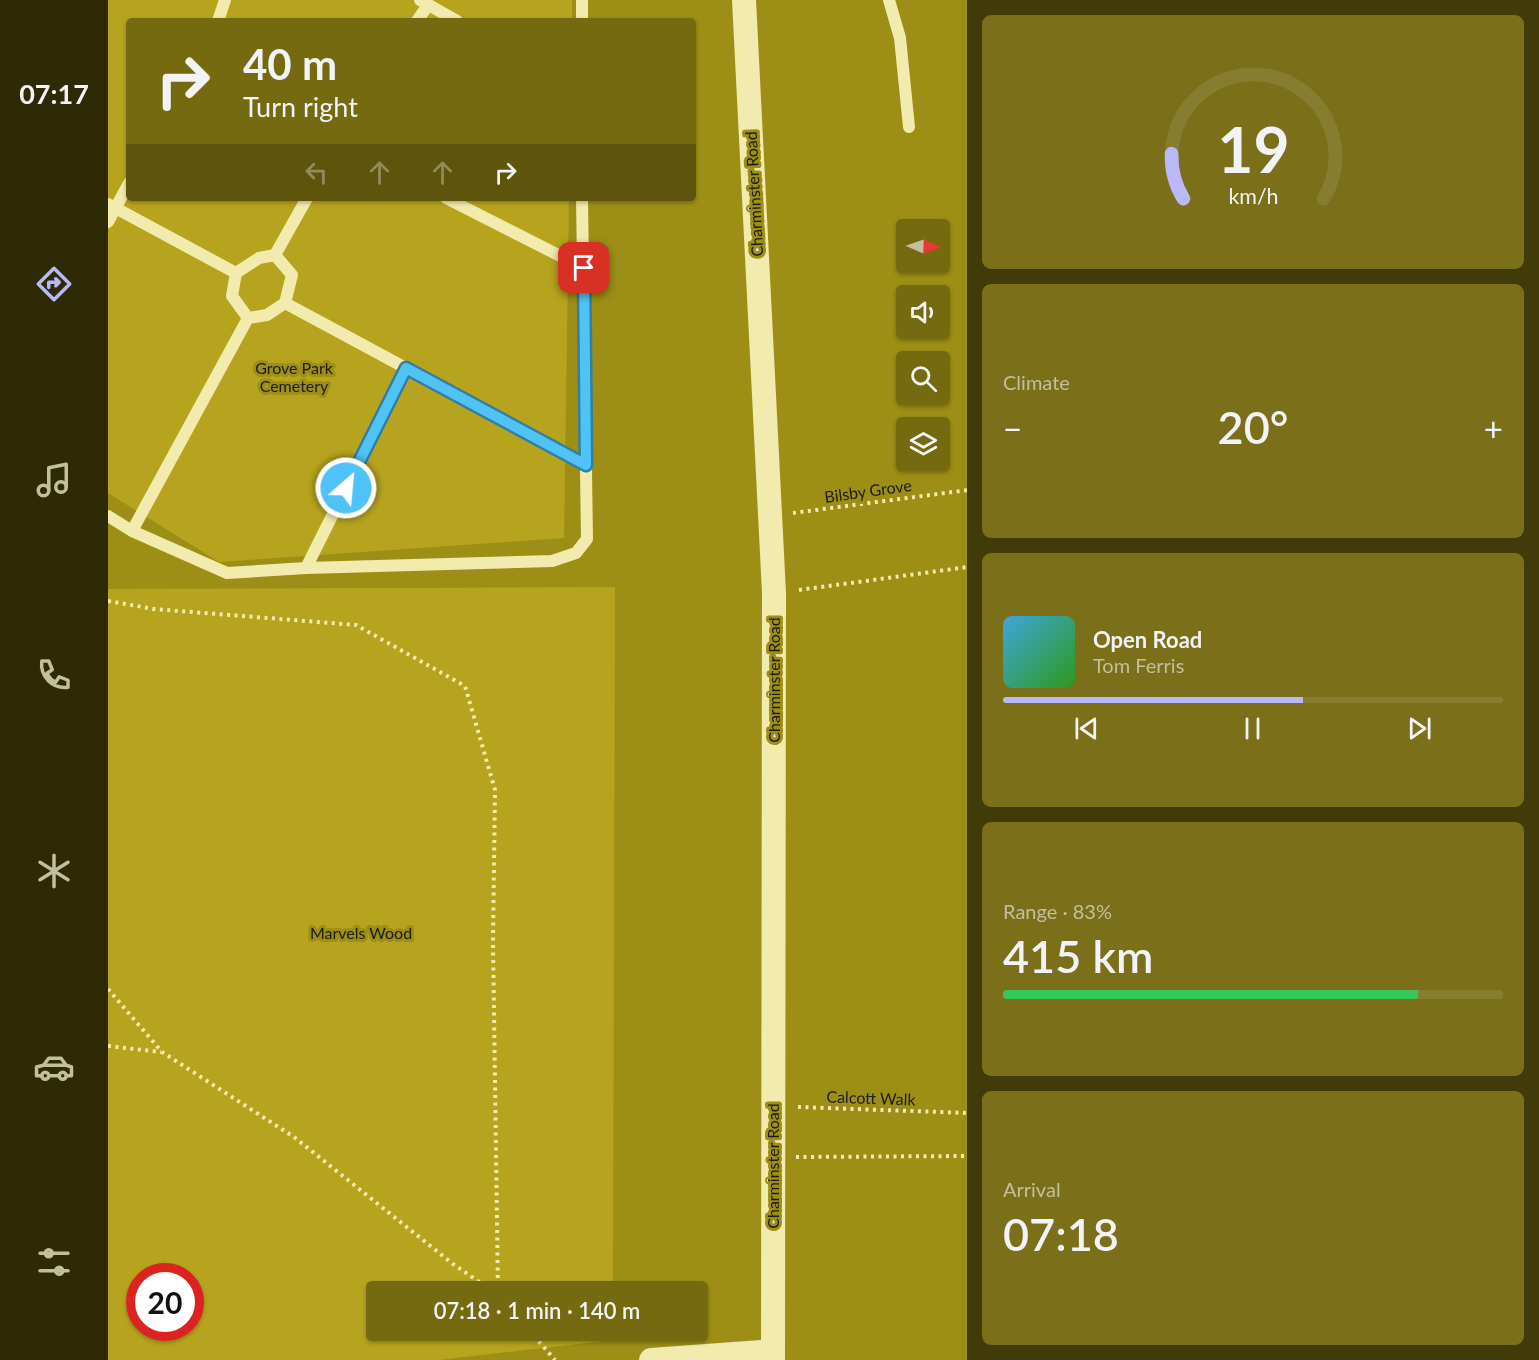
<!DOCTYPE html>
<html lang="en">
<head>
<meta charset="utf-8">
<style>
  :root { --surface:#766a10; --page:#7b6f19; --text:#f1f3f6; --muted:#c2bf9f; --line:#877d30; --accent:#b9b8fa }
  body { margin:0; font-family:Lato,sans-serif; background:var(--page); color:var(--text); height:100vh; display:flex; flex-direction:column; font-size:22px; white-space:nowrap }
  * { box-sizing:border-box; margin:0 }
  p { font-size:20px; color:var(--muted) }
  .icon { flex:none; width:33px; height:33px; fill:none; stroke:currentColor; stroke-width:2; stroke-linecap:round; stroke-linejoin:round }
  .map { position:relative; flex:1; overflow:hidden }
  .panel { display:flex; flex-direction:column; gap:15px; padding:15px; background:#413a09; width:572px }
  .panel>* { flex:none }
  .banner { position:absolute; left:18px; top:18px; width:570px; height:183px; border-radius:6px; box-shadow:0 2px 4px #0004; background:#766a10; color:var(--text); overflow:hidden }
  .needle { width:39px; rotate:92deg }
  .controls { position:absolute; left:788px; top:219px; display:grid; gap:12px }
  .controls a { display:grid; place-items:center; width:54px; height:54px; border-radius:6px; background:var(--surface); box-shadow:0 2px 4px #0004; font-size:30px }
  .speed { position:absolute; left:18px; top:1263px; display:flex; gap:12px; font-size:30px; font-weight:700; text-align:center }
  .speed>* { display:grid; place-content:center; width:78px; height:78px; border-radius:50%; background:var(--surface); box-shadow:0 2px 4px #0004; line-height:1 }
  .speed .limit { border:9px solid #d22; background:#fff; color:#111 }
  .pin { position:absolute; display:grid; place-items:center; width:51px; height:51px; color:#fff; margin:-26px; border-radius:12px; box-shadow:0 3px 9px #0006 }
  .me { position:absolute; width:66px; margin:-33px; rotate:27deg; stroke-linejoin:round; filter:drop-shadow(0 0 4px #0008) }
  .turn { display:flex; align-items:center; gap:21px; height:126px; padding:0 18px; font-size:27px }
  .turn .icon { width:78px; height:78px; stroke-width:2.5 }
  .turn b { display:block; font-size:42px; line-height:51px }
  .lanes { display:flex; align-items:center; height:57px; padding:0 18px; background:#0003; justify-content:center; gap:30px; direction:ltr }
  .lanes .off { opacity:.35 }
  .big { font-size:45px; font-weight:600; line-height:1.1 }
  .panel .card { flex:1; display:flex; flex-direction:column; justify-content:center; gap:9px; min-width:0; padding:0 21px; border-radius:9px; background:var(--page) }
  .panel .dial { align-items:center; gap:0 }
  .dial svg { height:156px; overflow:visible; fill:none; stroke:var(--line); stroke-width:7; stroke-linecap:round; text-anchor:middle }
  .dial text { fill:var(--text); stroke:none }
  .song { display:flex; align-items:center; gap:18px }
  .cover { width:72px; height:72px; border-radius:9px; background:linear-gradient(135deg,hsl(200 70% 55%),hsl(110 70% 35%)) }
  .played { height:6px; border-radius:3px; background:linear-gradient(90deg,var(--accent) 60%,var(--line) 60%) }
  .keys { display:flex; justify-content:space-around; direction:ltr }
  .heat { display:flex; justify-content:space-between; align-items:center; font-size:33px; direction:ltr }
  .charge { height:9px; border-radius:4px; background:linear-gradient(90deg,#34c759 83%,var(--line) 0) }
  .trip { position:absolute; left:258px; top:1281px; width:342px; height:60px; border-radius:6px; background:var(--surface); box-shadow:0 2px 4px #0004; font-weight:600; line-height:60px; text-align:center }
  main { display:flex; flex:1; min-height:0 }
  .menu { display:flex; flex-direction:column; width:108px; justify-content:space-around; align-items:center; background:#2f2a06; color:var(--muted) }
  .menu .icon { width:42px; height:42px }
  .menu .current { color:var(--accent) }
  .menu b { font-size:27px; color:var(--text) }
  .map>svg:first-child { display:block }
  .green { fill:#b7a41e; fill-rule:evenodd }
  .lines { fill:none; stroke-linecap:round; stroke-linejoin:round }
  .path { stroke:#f3eaad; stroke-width:4; stroke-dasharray:3 4.5; stroke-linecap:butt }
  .lane { stroke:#f3eaad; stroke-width:12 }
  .street { stroke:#f3eaad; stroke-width:24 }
  .route-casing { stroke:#337fa1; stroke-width:15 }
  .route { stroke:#4fc3f7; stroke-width:10 }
  .labels { text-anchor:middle; stroke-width:6; stroke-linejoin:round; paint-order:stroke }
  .street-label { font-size:16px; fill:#1d1d1d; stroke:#9d8e16 }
  .park-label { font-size:16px; fill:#1d1d1b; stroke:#9d8e16 }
</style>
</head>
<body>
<main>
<nav class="menu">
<b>07:17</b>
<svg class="icon current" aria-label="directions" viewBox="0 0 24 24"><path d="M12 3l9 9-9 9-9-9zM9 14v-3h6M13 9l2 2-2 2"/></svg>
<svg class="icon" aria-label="music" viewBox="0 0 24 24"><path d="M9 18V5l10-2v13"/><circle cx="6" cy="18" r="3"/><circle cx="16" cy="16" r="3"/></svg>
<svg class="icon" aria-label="phone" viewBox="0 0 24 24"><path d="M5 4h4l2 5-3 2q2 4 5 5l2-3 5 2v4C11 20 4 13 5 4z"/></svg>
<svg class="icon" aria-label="climate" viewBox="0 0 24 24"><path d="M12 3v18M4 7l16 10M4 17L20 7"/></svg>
<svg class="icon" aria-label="car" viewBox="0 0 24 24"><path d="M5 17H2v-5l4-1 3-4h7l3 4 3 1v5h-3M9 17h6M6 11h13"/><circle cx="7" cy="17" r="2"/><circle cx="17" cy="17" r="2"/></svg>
<svg class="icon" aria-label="filters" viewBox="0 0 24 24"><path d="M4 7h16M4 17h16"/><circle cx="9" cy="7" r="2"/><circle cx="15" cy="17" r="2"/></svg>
</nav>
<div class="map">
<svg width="860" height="1360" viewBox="0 0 860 1360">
  <rect width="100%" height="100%" fill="#9d8e16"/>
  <path class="green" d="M0,0H464V21H21V198H461L456,538L111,562L0,493Z
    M507,587L505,1291L268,1292V1330H505V1340L331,1360H0V589ZM32,1276H82V1328H32Z"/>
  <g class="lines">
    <path class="path" d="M685,513L860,490
      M691,590L860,567
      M0,601L46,609L248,625L357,686L387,790L385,941L390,1292
      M0,989L54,1052L186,1137L345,1264L386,1292
      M0,1046L53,1052
      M690,1107L860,1113
      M688,1157L860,1156
      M421,1330L447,1360"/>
    <path class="lane" d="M312,0L349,21
      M781,0L792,38L801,127
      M110,21L117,0
      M309,21L320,5
      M474,21V0
      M338,198L476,268
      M0,204L128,273L151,258L167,255L184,275L177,303L478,465
      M0,222L21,183
      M167,255L199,198
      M128,273L124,296L140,318L159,315L177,303
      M0,516L24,531L140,318
      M24,531L119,573L198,568L298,368
      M198,568L444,561L468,553L479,539L474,198"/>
    <path class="street" d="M636,0L666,593L665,1360
      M543,1360L665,1351"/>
  </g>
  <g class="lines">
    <g class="route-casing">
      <path id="route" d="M238,488L298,368L478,465L476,268"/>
    </g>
    <use href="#route" class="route"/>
  </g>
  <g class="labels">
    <g class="street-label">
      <text transform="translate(646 194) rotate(-93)" y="6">Charminster Road</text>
      <text transform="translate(760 491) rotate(-8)" y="6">Bilsby Grove</text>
      <text transform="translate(666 680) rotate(-90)" y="6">Charminster Road</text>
      <text transform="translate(763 1098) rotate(2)" y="6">Calcott Walk</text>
      <text transform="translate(665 1166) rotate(-90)" y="6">Charminster Road</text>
    </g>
    <g class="park-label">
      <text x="186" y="374">Grove Park<tspan x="186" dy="18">Cemetery</tspan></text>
      <text x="253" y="939">Marvels Wood</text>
    </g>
  </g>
</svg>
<div class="controls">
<a><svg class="needle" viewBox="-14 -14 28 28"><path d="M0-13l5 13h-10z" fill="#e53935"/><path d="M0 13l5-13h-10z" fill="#c2bf9f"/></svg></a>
<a><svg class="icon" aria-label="sound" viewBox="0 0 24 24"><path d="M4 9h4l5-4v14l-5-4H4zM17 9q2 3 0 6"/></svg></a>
<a><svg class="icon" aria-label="search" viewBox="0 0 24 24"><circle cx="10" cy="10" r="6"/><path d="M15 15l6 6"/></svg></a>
<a><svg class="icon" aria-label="layers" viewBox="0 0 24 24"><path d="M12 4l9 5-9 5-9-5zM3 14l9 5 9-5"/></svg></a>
</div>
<div class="speed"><div class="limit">20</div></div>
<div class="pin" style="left:476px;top:268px;background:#d93025"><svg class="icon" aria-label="arrive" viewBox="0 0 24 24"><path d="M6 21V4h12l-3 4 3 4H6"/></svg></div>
<svg class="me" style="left:238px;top:488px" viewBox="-20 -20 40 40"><circle r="17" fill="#4fc3f7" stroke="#fff" stroke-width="3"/><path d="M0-11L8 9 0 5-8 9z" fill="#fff"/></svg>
<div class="trip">07:18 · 1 min · 140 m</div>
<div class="banner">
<div class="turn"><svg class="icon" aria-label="right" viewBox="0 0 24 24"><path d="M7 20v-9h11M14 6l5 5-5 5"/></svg><div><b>40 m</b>Turn right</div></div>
<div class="lanes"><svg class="icon off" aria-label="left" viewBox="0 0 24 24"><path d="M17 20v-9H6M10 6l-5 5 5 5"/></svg><svg class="icon off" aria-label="ahead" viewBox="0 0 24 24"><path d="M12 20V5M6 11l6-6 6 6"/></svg><svg class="icon off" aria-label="ahead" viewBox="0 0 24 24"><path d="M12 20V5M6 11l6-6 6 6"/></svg><svg class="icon" aria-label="right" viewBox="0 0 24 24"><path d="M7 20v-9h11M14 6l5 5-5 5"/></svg></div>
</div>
</div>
<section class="panel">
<div class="card dial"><svg viewBox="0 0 100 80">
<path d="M14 69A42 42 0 1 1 86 69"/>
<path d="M14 69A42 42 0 0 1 8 46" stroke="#b9b8fa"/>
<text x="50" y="56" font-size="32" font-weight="700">19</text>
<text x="50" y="72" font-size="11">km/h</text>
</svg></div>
<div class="card"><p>Climate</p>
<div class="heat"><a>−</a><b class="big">20°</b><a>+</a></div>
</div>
<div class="card">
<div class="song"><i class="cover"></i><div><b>Open Road</b><p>Tom Ferris</p></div></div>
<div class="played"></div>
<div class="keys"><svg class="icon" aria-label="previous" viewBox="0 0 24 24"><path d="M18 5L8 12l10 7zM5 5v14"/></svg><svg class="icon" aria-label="pause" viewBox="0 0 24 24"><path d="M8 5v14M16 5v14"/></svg><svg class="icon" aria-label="next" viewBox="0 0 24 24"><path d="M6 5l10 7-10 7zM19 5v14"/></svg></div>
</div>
<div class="card"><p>Range · 83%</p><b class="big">415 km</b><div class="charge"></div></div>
<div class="card"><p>Arrival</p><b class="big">07:18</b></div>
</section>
</main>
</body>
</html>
